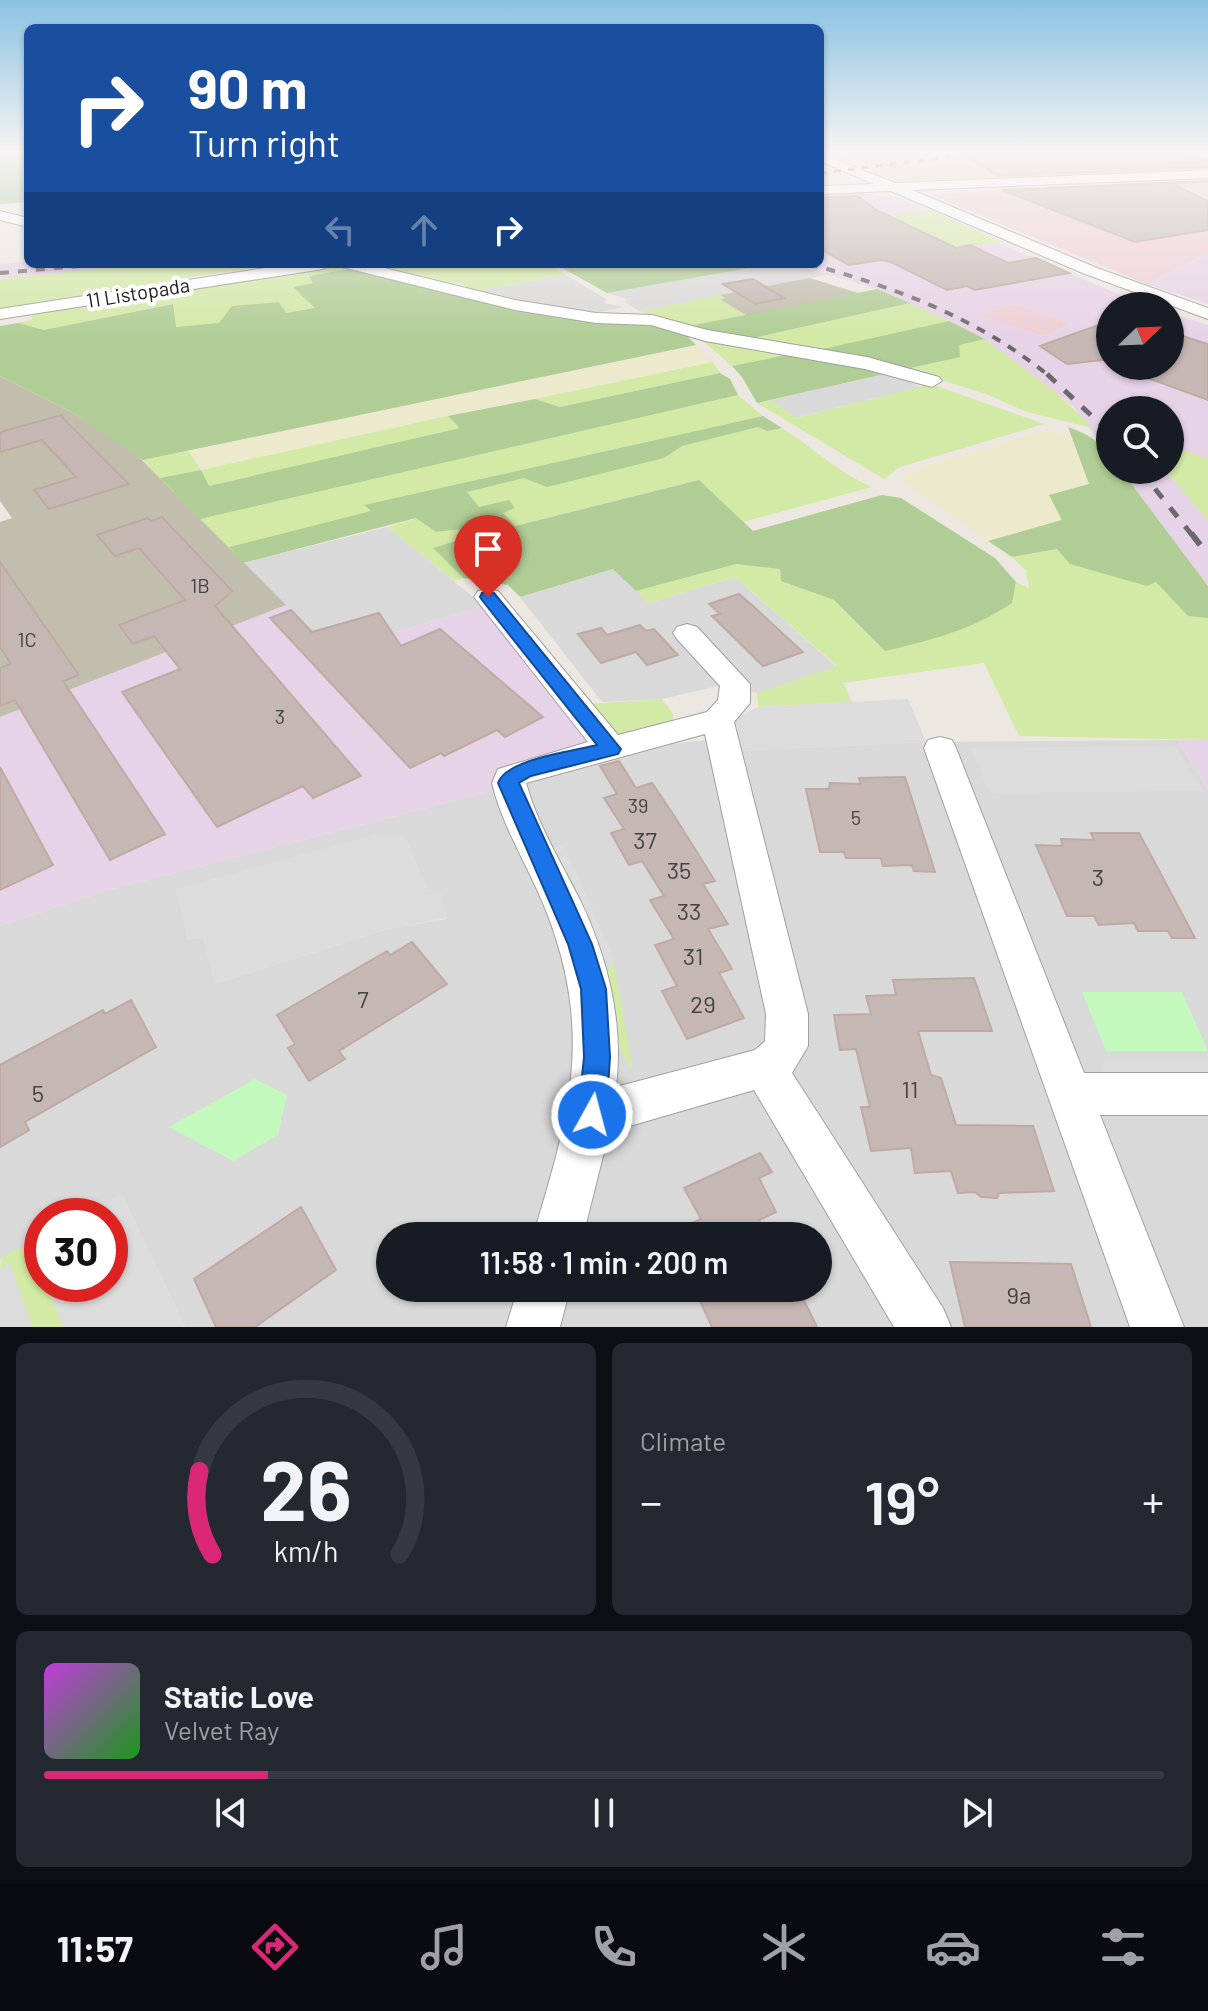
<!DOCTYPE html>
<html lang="en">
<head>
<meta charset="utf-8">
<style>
  :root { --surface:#171b24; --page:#242831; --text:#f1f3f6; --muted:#9ea1a6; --line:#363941; --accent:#db2777 }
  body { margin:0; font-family:Barlow,sans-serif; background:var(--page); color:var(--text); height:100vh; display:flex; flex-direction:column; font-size:30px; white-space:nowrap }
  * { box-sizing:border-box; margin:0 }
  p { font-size:26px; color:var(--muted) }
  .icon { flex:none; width:44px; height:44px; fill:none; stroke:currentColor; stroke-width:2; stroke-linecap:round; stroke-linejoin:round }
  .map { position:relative; height:1327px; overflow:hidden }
  .sheet { display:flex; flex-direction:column; gap:16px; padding:16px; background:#0d0f14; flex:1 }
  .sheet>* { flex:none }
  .top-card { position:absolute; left:24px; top:24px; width:800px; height:244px; border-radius:12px; box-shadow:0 2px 6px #0004; background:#1a4fa0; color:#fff; overflow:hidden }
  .needle { width:52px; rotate:67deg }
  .controls { position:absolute; left:1096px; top:292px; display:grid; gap:16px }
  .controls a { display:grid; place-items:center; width:88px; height:88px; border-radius:50%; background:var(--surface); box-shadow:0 2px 6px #0004; font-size:40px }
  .speed { position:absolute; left:24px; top:1198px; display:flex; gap:16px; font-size:40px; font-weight:700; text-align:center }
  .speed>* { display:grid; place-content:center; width:104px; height:104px; border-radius:50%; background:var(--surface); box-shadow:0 2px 6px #0004; line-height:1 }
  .speed .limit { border:12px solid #d22; background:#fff; color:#111 }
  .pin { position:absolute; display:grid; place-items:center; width:68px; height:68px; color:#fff; margin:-82px -34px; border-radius:50% 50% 50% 0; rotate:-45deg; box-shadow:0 0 8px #0007 }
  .pin .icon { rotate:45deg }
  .me { position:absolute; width:88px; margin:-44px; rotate:7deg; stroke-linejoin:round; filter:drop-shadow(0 0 6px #0008) }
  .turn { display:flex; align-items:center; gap:28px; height:168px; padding:0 32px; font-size:36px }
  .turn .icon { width:104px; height:104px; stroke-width:2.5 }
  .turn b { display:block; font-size:56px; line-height:68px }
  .lanes { display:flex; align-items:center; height:76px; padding:0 32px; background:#0003; justify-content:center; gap:40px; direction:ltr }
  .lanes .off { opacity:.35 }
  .big { font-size:60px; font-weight:600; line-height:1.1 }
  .sheet .card { flex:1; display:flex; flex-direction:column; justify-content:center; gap:12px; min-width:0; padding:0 28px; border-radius:12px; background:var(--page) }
  .sheet .dial { align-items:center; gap:0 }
  .dial svg { height:208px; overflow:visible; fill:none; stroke:var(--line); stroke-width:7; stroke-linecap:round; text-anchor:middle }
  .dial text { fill:var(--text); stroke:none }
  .song { display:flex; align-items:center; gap:24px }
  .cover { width:96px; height:96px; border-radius:12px; background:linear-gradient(135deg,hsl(290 70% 55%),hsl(120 70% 35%)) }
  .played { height:8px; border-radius:4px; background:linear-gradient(90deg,var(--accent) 20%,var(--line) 20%) }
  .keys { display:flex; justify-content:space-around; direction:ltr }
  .heat { display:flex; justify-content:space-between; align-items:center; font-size:44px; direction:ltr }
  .sheet .tiles { flex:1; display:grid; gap:16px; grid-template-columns:1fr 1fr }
  .card:last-child { grid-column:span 2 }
  .trip { position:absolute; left:376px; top:1222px; width:456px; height:80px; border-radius:40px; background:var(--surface); box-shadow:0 2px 6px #0004; font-weight:600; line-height:80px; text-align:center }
  .tab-bar { display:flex; height:128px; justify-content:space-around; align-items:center; background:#090b0e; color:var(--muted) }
  .tab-bar .icon { width:56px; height:56px }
  .tab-bar .selected { color:var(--accent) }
  .tab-bar b { font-size:36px; color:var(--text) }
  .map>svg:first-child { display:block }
  .residential { fill:#dad9d9; fill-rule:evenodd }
  .commercial { fill:#efcfd4 }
  .industrial { fill:#e7d3e7; fill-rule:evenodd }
  .construction { fill:#c2bead }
  .farmland { fill:#ede9cc }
  .grass { fill:#d3e9a6 }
  .forest { fill:#b0cd95 }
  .cemetery { fill:#a3c6a2 }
  .park { fill:#c3f9bc }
  .parking { fill:#dcdcdc }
  .building { fill:#c5b8b4; stroke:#bfaaa3; stroke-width:2 }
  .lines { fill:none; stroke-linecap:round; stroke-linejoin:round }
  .minor-casing { stroke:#a0a0a0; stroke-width:2 }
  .minor { fill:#fff; fill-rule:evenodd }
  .rail-far3 { stroke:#6a6a6a; stroke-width:3; stroke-dasharray:7 7; stroke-linecap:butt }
  .rail-far2 { stroke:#6a6a6a; stroke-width:4; stroke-dasharray:9 9; stroke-linecap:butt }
  .rail-far1 { stroke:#6a6a6a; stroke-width:5; stroke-dasharray:12 12; stroke-linecap:butt }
  .rail { stroke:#6a6a6a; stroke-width:6; stroke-dasharray:15 15; stroke-linecap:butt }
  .route { fill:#1a73e8; stroke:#114b97; stroke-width:2 }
  .labels { text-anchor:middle; stroke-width:8; stroke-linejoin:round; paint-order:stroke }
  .far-street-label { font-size:20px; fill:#1c1c1c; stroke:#fff }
  .number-label { font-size:20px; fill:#464342 }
  .near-number-label { font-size:24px; fill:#464342 }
</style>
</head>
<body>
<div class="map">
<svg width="1208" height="1327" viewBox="0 0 1208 1327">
  <rect width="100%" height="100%" fill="#ede7e1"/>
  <path class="residential" d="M772,264H792L831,274L639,311L625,302L627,299L607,293Z
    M566,275L606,299L604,303L624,307L585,315L473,291Z
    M889,373L920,387L795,418L771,400Z
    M388,527L484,606L331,651L243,563Z
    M614,569L649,603L735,577L837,667L757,693L722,685L662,699L602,702L520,597Z
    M735,737L738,751L926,742L1178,740L1208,790V1327H185L122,1194L86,1216H42V1235L0,1259V926L112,889L470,797L608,755L661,745ZM407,841L427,889L440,891L446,919L388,929L215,984L203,937L188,940L177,889ZM390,1236H818V1288H390Z"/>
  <path class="commercial" d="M1208,179V253L1147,284L929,194Z
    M1012,304L1072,324L1042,336L981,315Z"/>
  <path class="industrial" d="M877,153H1208V164L893,179L841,157Z
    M862,193L905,199L922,206L917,208L1144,305L1110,306V366H1170V313L1208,325V459L1170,445V410H1110V456L1073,406L985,339L877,289L792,264H820V195ZM1012,304L1070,324V325L1042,336L982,315Z
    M1208,253V304L1147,284L1183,266Z
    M28,262V264H144L0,279V264Z
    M1121,470H1165L1208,521V586Z
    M286,605L331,651L484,606L608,755L470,797L112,889L0,926V717Z
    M1178,740H1208V790Z"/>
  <path class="construction" d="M810,278L858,293L747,316L719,299L724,298L720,295Z
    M0,376L73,413L135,453L286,605L0,717V522L12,518L0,501Z"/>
  <path class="farmland" d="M696,345L713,362L201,470L188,451Z
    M1050,429L1073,440L1090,484L1063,520L988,541L903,482L908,471Z"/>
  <path class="grass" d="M1208,164V168L1183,170L910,182L893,179Z
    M930,210L1004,242L956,248L937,239L919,237L889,216Z
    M144,264H290C193,274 97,294 0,309V279Z
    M387,264H548L566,275L473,291L461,283L441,282L368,267Z
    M332,267L354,268L309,276L314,283L293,287L316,308L286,313L279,302L219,323L175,327L172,304L44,330L18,323L32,320L31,314Z
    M720,295L725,298L721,300L747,316L685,327L639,311Z
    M910,303L949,321L818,350L753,338Z
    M698,337L786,355L732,366Z
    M985,339C1022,368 1061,392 1092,428L1027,412L986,394L906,369L959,357L958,345Z
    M713,362L720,373L560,407L535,399Z
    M931,384L1044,424L900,467L884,479L757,403L771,400L796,418Z
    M738,395L763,416L365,505L372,511L229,547L200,519Z
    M448,416L461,428L209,486L201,470L160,478L143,460L188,451L201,470Z
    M758,427L767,431L782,428C815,449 836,471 872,487L743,522L698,480L514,526L502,512L478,507L467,492L524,478L664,458L682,446Z
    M1170,445L1208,459V521L1165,470H1170Z
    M417,518L436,532L488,526L490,531L434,549L463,578L454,581L388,527Z
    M1057,549L1071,564L1156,581L1188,616L1208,618V740L1019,736L984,663L843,683L852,702L758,707L757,693L837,666L735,577L649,603L636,591L736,564L780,569L781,581L834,600L885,651L1012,603L1016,582L1029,588L1026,571L1012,557Z
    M662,699L673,714L672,724L614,736L586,704Z
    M614,962L633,1070C610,1044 611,1005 606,972Z
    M42,1235V1243L33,1249L42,1272V1284H47L63,1327H32L10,1264L0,1269L1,1258Z"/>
  <path class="forest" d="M555,264H772L607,293Z
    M354,268L578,320L663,327L685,334L696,345L143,460L73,413L0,376V326L18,323L44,330L173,304L176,327L219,323L232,306L279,302L286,313L315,308L293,287L313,283L309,276Z
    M877,289L910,303L753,338L685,327Z
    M949,321L985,339L959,345L960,357L906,369L818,350Z
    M786,355L889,373L757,403L742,377L732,366Z
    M720,373L730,379L738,395L200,519L160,478L201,470L209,486L460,428L448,416L535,399L560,407Z
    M763,416L782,428L767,431L758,427L682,446L664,458L547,487L524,478L467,492L479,507L509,500L515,508L503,513L515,526L699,480L753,531L882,495L901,498L995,558L1016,582L1012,603C972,630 931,640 885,651L834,600L781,581L780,569L736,564L636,591L613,569L520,597L508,585L463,578L433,548L489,531L488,526L436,532L416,518L243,563L229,547L371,511L364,505Z
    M1068,427C1090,435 1110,445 1110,470H1121L1208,586V618L1188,616L1156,582L1147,586L1070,564L1057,549L1012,557L988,541L1062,520L1049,495L1089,484Z"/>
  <path class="cemetery" d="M0,153H28V202L0,204Z"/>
  <path class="park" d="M1082,992H1182L1208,1051H1106Z
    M255,1079L287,1095L278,1135L233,1161L169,1127Z"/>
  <path class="parking" d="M908,699L926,742L738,751L731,721L758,707Z
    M1175,746L1203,791L989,793L971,748Z
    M395,833L407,841L427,889L440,891L447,918L388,929L215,984L203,937L188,940L177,889L377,834Z
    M564,845L608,944L614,962L606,972L552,848Z
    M1104,1058H1208V1081L1101,1079Z
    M122,1194L185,1327H63L47,1284H110V1216H86Z
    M10,1263L32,1327H0V1269Z"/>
  <path class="building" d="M960,153H1180L1208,161V167L999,176Z
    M1208,181L1172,184L1208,201V230L1135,242L1002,190Z
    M858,196L876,210L956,248L970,245L1008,263L1036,258L1069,273L975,290L967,286L947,290L891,262L881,260L849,265L820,249V198Z
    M753,279L784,298L755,304L723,284Z
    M1110,321V359L1067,364L1040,346Z
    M1170,332L1208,344V400L1131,372L1144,366H1170Z
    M62,415L63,418L129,484L49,509L34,490L76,477L42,440L0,452V432Z
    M162,517L232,591L215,606L361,776L313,798L303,786L217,827L122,692L180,669L154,636L133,644L119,625L185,600L139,548L115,556L97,535L148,518L151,521Z
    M0,562L79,675L63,681L165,834L110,860L15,700L0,706V668L11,664L0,647Z
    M739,594L753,606L803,652L763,666L712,616L720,614L709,604Z
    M291,610L312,632L379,613L401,646L440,629L543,717L505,737L497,730L444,756L441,753L410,768L270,618Z
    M640,625L646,631L654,629L678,655L647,665L636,652L601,663L578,634L601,628L607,635Z
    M619,761L636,788L652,783L673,814L715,881L703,884L728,924L708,929L732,969L719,973L744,1018L687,1039L662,991L677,986L655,945L674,939L650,900L664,896L642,861L629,865L611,833L624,829L604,798L617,794L600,766Z
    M0,767L53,865L0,890Z
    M905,777L935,872L914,871L912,865L883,866L881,858H846L844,852H820L806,789H829L830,783L861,784L859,778Z
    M1091,833H1139L1195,938H1172L1168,931H1138L1134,923L1099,925L1094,916H1067L1036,845L1062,846L1061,839L1094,840Z
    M412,942L447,984L339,1051L345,1059L309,1081L288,1048L295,1044L277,1015L387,951L390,955Z
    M974,978L992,1031H918L931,1075L941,1078L956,1125L1033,1126L1054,1191L999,1193L997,1198L981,1197L975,1192L958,1193L951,1171L915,1173L911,1148L871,1151L861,1107H870L856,1049L840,1050L834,1015L871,1014L866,996L896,995L893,980Z
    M131,1000L156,1047L25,1122L29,1130L0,1147V1065L103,1010L105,1014Z
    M760,1153L772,1172L759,1178L776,1212L759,1220L768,1236H663L701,1219L684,1188Z
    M301,1207L336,1270L255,1327H216L194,1279Z
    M950,1262L1071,1264L1091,1327H965Z
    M694,1288H798L817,1327H712Z"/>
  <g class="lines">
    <g class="minor-casing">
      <path id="minor" d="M820,153L895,183L1208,170V178L912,190L1097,268L1208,308V319L1085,274L891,191L820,194V186L874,184L820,161Z
        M0,211L28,218V227L0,220Z
        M291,264H331L323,269L0,319V309Z
        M340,264H368L515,300L596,313L652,315L707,330L867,357L939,377L942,381L932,387L865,369L705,341L651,325L596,323L515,310L342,267Z
        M488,589L498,591L618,735L707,712L718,700L720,686L677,639L673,633L677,627L687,624L697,627L750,684V703L734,722L808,1014V1046L792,1073L943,1308L951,1327H894L754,1090L609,1132L583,1236H533C569,1117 594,1035 547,913C530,869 503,829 492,783L498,769L588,742L474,597L478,591ZM705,734L766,1014L765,1041L755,1050L616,1087C624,1021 607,954 578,896C559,859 537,823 526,783Z
        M940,737L952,740L956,748L1084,1073H1208V1115H1100L1184,1327H1130L924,748L928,740Z
        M518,1288H570L560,1327H506Z"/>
    </g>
    <use href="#minor" class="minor"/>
    <path class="rail-far3" d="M820,173L982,153"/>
    <path class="rail-far2" d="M809,264C895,287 980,319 1049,376
      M0,273L103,264"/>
    <path class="rail-far1" d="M1047,374L1110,433
      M1140,470L1192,535"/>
    <path class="rail" d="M1191,533L1208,555"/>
  </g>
  <linearGradient id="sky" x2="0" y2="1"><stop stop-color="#8bc3e3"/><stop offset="0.45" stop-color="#f7f4f2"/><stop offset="1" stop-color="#f7f4f2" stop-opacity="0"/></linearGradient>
  <rect width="1208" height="338" fill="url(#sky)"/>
  <path class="route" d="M488,592L494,593L621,749L618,754L531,776L519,783L592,944L606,989L610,1057L606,1115L602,1124L592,1128L582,1124L578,1115L584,1057L581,989L568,944L498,783C506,759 574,751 597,745L482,600L480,597L482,593Z"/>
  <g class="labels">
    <g class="far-street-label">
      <text transform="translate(138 293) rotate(-9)" y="7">11 Listopada</text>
    </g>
    <g class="number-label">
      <text x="200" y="593">1B</text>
      <text x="27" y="647">1C</text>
      <text x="280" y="724">3</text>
      <text x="638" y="813">39</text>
      <text x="856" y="825">5</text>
    </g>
    <g class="near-number-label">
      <text x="645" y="849">37</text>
      <text x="679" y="879">35</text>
      <text x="1098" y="886">3</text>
      <text x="689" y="920">33</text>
      <text x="693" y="965">31</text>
      <text x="363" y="1008">7</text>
      <text x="703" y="1013">29</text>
      <text x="910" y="1098">11</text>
      <text x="38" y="1102">5</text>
      <text x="1019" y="1304">9a</text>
    </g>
  </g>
</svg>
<div class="controls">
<a><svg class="needle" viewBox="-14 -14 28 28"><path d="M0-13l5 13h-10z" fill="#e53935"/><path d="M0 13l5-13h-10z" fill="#9ea1a6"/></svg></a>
<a><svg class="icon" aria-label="search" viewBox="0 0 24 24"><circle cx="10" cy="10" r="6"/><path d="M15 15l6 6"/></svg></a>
</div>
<div class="speed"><div class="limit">30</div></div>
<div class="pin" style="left:488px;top:597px;background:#d93025"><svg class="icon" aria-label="arrive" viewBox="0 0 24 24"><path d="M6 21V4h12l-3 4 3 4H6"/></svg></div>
<svg class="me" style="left:592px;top:1115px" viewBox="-20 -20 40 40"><circle r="17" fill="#1a73e8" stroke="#fff" stroke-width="3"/><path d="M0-11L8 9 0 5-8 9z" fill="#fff"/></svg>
<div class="trip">11:58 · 1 min · 200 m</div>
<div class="top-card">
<div class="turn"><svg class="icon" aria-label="right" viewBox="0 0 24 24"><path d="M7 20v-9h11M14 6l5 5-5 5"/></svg><div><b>90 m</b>Turn right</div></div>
<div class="lanes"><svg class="icon off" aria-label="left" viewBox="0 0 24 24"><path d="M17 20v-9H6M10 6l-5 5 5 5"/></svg><svg class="icon off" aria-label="ahead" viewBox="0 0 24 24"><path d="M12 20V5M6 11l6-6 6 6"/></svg><svg class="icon" aria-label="right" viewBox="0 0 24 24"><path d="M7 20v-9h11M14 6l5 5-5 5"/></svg></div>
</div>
</div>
<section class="sheet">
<div class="tiles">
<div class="card dial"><svg viewBox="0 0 100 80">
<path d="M14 69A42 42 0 1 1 86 69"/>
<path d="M14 69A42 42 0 0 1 9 37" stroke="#db2777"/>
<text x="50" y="56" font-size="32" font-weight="700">26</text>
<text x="50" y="72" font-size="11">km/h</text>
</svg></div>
<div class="card"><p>Climate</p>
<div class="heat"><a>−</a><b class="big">19°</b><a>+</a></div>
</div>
<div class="card">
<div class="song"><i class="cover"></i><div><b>Static Love</b><p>Velvet Ray</p></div></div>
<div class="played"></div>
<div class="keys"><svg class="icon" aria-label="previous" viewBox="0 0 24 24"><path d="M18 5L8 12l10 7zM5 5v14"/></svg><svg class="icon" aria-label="pause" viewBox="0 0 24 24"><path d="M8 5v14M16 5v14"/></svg><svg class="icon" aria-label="next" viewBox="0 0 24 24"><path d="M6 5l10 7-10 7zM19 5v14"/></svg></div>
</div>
</div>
</section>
<nav class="tab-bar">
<b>11:57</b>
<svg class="icon selected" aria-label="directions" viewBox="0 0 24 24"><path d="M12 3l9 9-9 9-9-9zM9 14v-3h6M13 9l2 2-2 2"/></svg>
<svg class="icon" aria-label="music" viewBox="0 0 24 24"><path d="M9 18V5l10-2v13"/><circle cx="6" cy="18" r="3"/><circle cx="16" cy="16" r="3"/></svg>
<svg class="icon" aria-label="phone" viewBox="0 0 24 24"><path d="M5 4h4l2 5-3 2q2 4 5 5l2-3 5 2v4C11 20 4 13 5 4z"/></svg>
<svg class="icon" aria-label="climate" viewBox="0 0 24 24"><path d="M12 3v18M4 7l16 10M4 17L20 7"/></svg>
<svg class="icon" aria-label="car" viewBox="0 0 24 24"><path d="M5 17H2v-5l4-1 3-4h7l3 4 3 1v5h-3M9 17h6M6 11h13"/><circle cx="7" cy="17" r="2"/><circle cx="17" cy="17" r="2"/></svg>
<svg class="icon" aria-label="filters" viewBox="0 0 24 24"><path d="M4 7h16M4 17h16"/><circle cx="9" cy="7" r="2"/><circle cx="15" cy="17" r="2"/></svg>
</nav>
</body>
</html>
